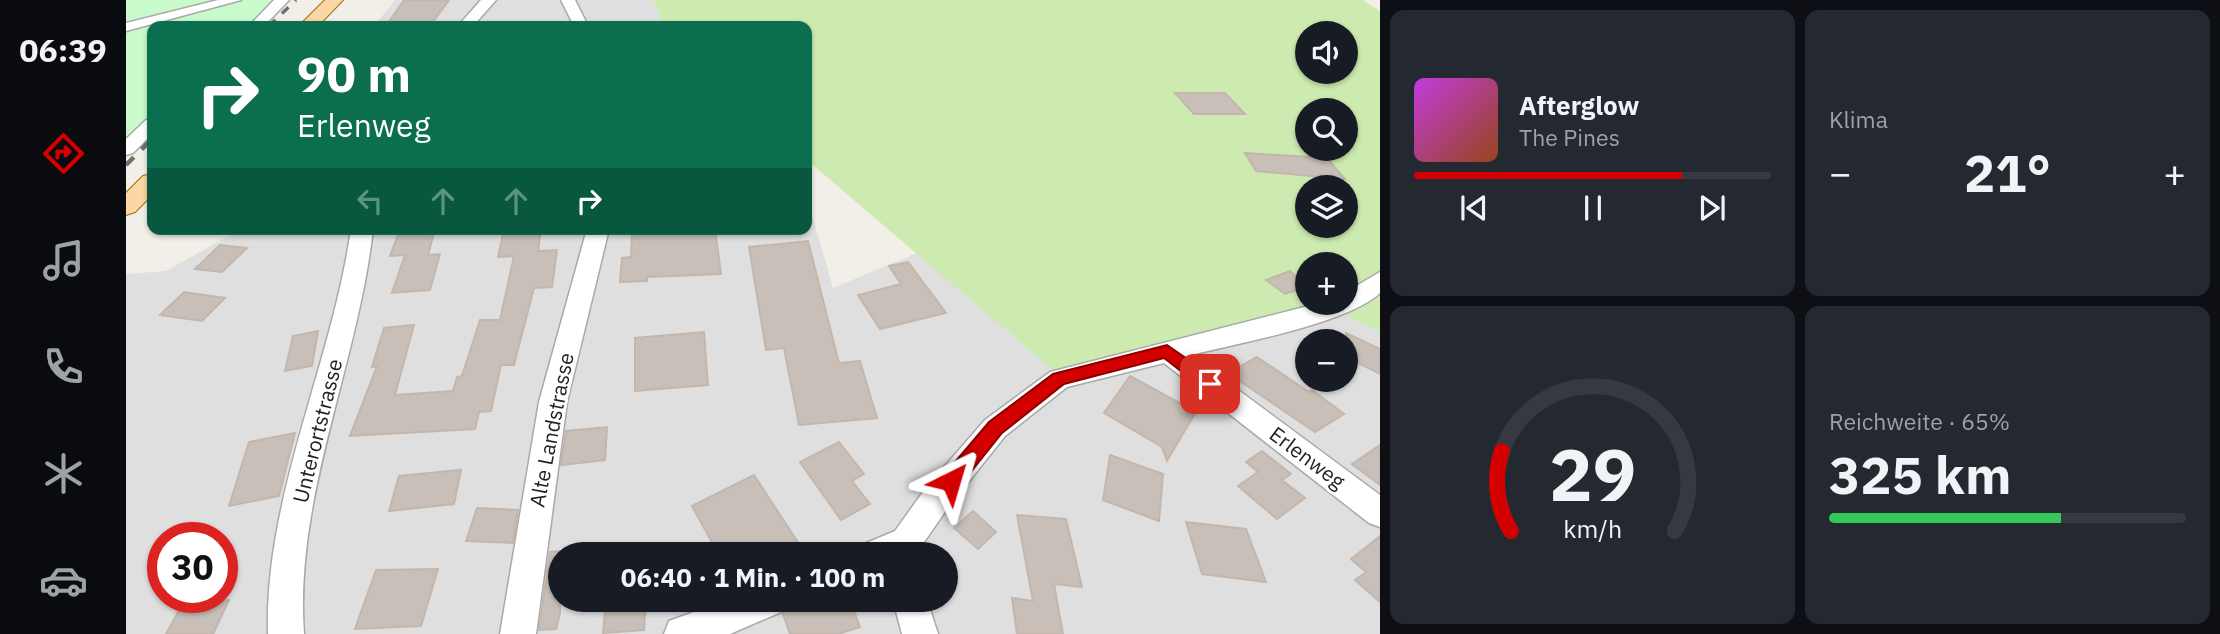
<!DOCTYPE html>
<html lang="de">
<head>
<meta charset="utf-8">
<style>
  :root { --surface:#171b24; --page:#242831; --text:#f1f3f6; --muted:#9ea1a6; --line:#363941; --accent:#d40000 }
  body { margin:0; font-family:"IBM Plex Sans",sans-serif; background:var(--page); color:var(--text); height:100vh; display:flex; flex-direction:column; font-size:26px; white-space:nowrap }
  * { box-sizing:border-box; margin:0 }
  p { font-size:23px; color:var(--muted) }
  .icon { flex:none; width:38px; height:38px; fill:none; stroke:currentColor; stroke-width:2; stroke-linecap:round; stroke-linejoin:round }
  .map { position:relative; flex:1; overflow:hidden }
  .details { display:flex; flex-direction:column; gap:10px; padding:10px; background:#0d0f14; width:840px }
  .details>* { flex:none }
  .guide { position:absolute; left:21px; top:21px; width:665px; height:214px; border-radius:14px; box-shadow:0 2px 5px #0004; background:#0b6e4f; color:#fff; overflow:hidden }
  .tools { position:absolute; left:1169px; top:21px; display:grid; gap:14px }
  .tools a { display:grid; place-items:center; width:63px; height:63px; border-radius:50%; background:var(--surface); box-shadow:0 2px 5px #0004; font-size:35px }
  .speed { position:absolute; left:21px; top:522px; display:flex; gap:14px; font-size:35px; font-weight:700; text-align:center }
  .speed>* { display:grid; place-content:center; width:91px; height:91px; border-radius:50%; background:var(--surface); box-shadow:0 2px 5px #0004; line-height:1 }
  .speed .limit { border:10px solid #d22; background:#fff; color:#111 }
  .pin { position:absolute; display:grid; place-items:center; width:60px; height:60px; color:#fff; margin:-30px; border-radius:14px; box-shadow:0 4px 10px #0006 }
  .me { position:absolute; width:77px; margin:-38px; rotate:40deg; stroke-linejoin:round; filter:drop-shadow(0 0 5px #0008) }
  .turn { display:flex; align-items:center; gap:24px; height:147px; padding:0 35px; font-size:32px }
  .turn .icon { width:91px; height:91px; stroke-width:2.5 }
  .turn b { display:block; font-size:49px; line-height:60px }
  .lanes { display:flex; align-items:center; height:66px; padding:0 35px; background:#0003; justify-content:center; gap:35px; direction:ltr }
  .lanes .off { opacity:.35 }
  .big { font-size:52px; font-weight:700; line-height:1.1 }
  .details .widget { flex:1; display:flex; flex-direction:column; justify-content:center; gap:10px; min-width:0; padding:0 24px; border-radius:14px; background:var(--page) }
  .details .dial { align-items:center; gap:0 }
  .dial svg { height:182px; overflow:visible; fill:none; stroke:var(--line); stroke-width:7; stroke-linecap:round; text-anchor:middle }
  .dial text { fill:var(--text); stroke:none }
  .song { display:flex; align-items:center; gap:21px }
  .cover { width:84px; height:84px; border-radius:10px; background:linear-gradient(135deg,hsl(290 70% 55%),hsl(20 70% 35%)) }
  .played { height:7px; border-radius:4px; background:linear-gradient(90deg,var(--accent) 75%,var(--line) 75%) }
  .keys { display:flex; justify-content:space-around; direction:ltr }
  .heat { display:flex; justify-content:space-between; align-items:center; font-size:38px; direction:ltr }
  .charge { height:10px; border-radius:5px; background:linear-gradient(90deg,#34c759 65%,var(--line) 0) }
  .details .tiles { flex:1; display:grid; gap:10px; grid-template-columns:repeat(2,1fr) }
  .trip { position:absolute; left:422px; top:542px; width:410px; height:70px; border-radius:35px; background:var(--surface); box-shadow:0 2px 5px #0004; font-weight:700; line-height:70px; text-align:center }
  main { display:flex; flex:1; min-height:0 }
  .tabs { display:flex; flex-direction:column; width:126px; justify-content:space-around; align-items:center; background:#090b0e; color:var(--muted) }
  .tabs .icon { width:49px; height:49px }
  .tabs .selected { color:var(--accent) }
  .tabs b { font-size:32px; color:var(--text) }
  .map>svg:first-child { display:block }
  .residential { fill:#e0dfdf; fill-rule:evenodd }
  .grass { fill:#cdebb0; fill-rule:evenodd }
  .park { fill:#c8facc }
  .building { fill:#c7bfb8; stroke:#c4b6ab; stroke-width:2 }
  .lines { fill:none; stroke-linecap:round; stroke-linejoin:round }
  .minor-casing { stroke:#a9a9a9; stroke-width:3 }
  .major-casing { stroke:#a06b00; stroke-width:2 }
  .minor { fill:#fff; fill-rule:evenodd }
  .major { fill:#fcd6a4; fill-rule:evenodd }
  .rail-far1 { stroke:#707070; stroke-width:3.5; stroke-dasharray:9 9; stroke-linecap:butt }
  .rail { stroke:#707070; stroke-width:4.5; stroke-dasharray:11 11; stroke-linecap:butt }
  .route { fill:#d40000; stroke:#8a0000; stroke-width:2 }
  .labels { text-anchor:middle; stroke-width:6; stroke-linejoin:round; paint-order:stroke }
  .street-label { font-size:21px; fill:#222; stroke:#fff }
</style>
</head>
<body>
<main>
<nav class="tabs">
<b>06:39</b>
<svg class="icon selected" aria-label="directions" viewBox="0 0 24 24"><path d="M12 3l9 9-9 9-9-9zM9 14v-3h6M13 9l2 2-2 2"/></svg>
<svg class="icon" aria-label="music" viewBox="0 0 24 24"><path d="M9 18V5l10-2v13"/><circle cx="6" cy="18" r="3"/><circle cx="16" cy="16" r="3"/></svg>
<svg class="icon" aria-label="phone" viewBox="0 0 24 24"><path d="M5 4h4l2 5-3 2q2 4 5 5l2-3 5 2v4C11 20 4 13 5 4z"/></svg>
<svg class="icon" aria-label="climate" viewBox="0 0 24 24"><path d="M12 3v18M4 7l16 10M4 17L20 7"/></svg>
<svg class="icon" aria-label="car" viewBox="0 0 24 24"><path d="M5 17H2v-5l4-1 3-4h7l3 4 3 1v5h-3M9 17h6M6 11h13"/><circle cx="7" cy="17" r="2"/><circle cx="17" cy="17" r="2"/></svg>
</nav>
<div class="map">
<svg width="1254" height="634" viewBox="0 0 1254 634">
  <rect width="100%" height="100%" fill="#f2efe9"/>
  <path class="residential" d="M269,0H527L538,26H248Z
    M681,197L707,288L791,253L929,372L1198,305L1254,332V634H0V274L40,271L115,229H681ZM1181,341H1220V380H1181ZM37,537H96V597H37ZM434,555H819V600H434Z"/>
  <path class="grass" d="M527,0H1237L1254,11V332L1198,305L929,372L681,160V26H538ZM1181,33H1220V72H1181ZM1181,110H1220V149H1181ZM1181,187H1220V226H1181ZM1181,264H1220V303H1181Z"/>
  <path class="park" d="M0,0H153L127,26H26V122L0,145Z"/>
  <path class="building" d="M278,0H323L304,26H260Z
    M1049,93H1099L1119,114H1068Z
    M1119,153L1201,158L1219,179L1130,171Z
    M274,229H309L302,255L314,254L304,290L266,293L279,255L264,256Z
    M378,229H415L412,251L431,250L426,287L408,288L388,365H375L365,411L353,412L349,429L224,436L251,366L246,367L258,328L288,325L269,395L327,391L331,377L336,376L354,320H374L388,256L372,257Z
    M506,229H589L595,274L521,277V281L494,282L496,258L505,257Z
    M682,241L713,363L734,361L751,418L673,425L658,348L640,350L623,247Z
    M94,245L121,248L96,272L69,269Z
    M782,262L820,313L754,329L732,295L775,284L763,266Z
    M1164,271L1181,287L1159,294L1140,280Z
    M58,292L99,298L76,321L34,315Z
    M192,331L186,366L159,371L167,336Z
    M578,332L582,385L509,391V338Z
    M1220,333L1254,349V374L1220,357Z
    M1131,357L1183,392L1186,390L1218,414L1189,432L1102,373Z
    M1004,376L1070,412L1041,461L1036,447L978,413Z
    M481,427L479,460L435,465L440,431Z
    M169,433L153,496L103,506L123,442Z
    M713,442L738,474L726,481L744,504L715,520L674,462Z
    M1254,445V485L1226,464Z
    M1136,451L1165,474L1156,480L1179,498L1151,519L1112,486L1132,472L1120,462Z
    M984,455L1037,474L1033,521L977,500Z
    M335,470L328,504L263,511L273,476Z
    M628,475L675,547L661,555H593L566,506Z
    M351,508L392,510L387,543L340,541Z
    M847,511L870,532L852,549L828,528Z
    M891,515L940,519L956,587L928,584L937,634H891L886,598L907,601Z
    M1060,522L1120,529L1140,582L1076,574Z
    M1254,536V602L1229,580L1240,572L1225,559Z
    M434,551V614L430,629L413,630L424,552Z
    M312,569L295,626L229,629L250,570Z
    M103,600L87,634H40L57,603Z
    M480,600H520L518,630L477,633Z
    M662,600H724L734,627L712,634H664L657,614Z"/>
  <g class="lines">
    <g class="minor-casing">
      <path id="minor" d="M92,0H115L0,31V23Z
        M148,0H163L138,26H123Z
        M355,0H370L347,26H332Z
        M435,0H449L462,26H448Z
        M26,119V134L7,153L0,155V139L20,120Z
        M225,229H247C232,365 168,497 178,634H142C138,497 206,364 225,229Z
        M461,229H483L441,402L410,634H374L413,402Z
        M1254,272V293C1220,324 1113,343 1065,355L1254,495V527L1243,523L1038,363L941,387L879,436L821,509L796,545L797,555H734L738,544L769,531L799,489L859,420L924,372L1194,303H1220V292Z
        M601,600H660L655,612L604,634H538L543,621Z
        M767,600H801L812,634H776Z"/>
    </g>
    <g class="major-casing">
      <path id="major" d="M199,0H217L192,26H173Z
        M26,174V195L9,212L0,215V193L17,176Z"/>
    </g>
    <use href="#minor" class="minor"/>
    <use href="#major" class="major"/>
    <path class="rail-far1" d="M143,26L170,0"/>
    <path class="rail" d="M0,165L26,139"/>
  </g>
  <path class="route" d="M1041,345L1090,379L1092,384L1090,388H1077L1038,358L938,384L876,433L832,488L825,490L818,488L815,481L818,475L863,422L927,374Z"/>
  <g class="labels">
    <g class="street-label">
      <text transform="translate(426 430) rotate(-79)" y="7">Alte Landstrasse</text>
      <text transform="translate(192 431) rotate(-76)" y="7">Unterortstrasse</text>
      <text transform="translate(1181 458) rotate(37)" y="7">Erlenweg</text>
    </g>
  </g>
</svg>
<div class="tools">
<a><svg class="icon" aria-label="sound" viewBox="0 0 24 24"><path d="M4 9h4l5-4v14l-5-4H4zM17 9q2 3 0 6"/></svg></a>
<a><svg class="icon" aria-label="search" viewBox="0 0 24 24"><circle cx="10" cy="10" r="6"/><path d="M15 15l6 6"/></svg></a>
<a><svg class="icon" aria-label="layers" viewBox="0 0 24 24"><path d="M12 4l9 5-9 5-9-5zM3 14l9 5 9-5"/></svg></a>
<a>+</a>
<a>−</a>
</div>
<div class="speed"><div class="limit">30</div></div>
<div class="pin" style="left:1084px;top:384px;background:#d93025"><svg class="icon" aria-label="arrive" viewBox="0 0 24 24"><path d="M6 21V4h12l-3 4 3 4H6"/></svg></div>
<svg class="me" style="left:825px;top:481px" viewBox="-20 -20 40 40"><path d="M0-17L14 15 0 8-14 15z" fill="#d40000" stroke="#fff" stroke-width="4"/></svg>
<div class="trip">06:40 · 1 Min. · 100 m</div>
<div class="guide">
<div class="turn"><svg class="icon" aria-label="right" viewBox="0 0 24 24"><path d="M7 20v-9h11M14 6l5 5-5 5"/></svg><div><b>90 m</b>Erlenweg</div></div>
<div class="lanes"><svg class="icon off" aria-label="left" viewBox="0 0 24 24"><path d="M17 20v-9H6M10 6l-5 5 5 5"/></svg><svg class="icon off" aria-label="ahead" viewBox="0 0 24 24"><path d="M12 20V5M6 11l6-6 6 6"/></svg><svg class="icon off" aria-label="ahead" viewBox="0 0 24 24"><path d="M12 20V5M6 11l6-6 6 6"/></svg><svg class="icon" aria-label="right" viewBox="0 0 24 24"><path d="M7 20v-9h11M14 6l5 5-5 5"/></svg></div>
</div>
</div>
<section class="details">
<div class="tiles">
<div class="widget">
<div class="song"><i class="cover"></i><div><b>Afterglow</b><p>The Pines</p></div></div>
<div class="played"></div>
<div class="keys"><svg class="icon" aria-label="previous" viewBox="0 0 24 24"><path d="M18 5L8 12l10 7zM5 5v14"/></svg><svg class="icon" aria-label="pause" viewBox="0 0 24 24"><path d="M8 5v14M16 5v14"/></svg><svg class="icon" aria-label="next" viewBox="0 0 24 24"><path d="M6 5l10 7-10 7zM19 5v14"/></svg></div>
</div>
<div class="widget"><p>Klima</p>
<div class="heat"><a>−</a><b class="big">21°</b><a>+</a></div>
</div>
<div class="widget dial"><svg viewBox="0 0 100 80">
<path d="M14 69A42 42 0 1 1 86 69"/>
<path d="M14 69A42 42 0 0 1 10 34" stroke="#d40000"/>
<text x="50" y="56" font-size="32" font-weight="700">29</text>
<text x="50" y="72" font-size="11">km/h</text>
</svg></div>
<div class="widget"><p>Reichweite · 65%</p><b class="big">325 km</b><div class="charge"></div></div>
</div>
</section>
</main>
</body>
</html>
